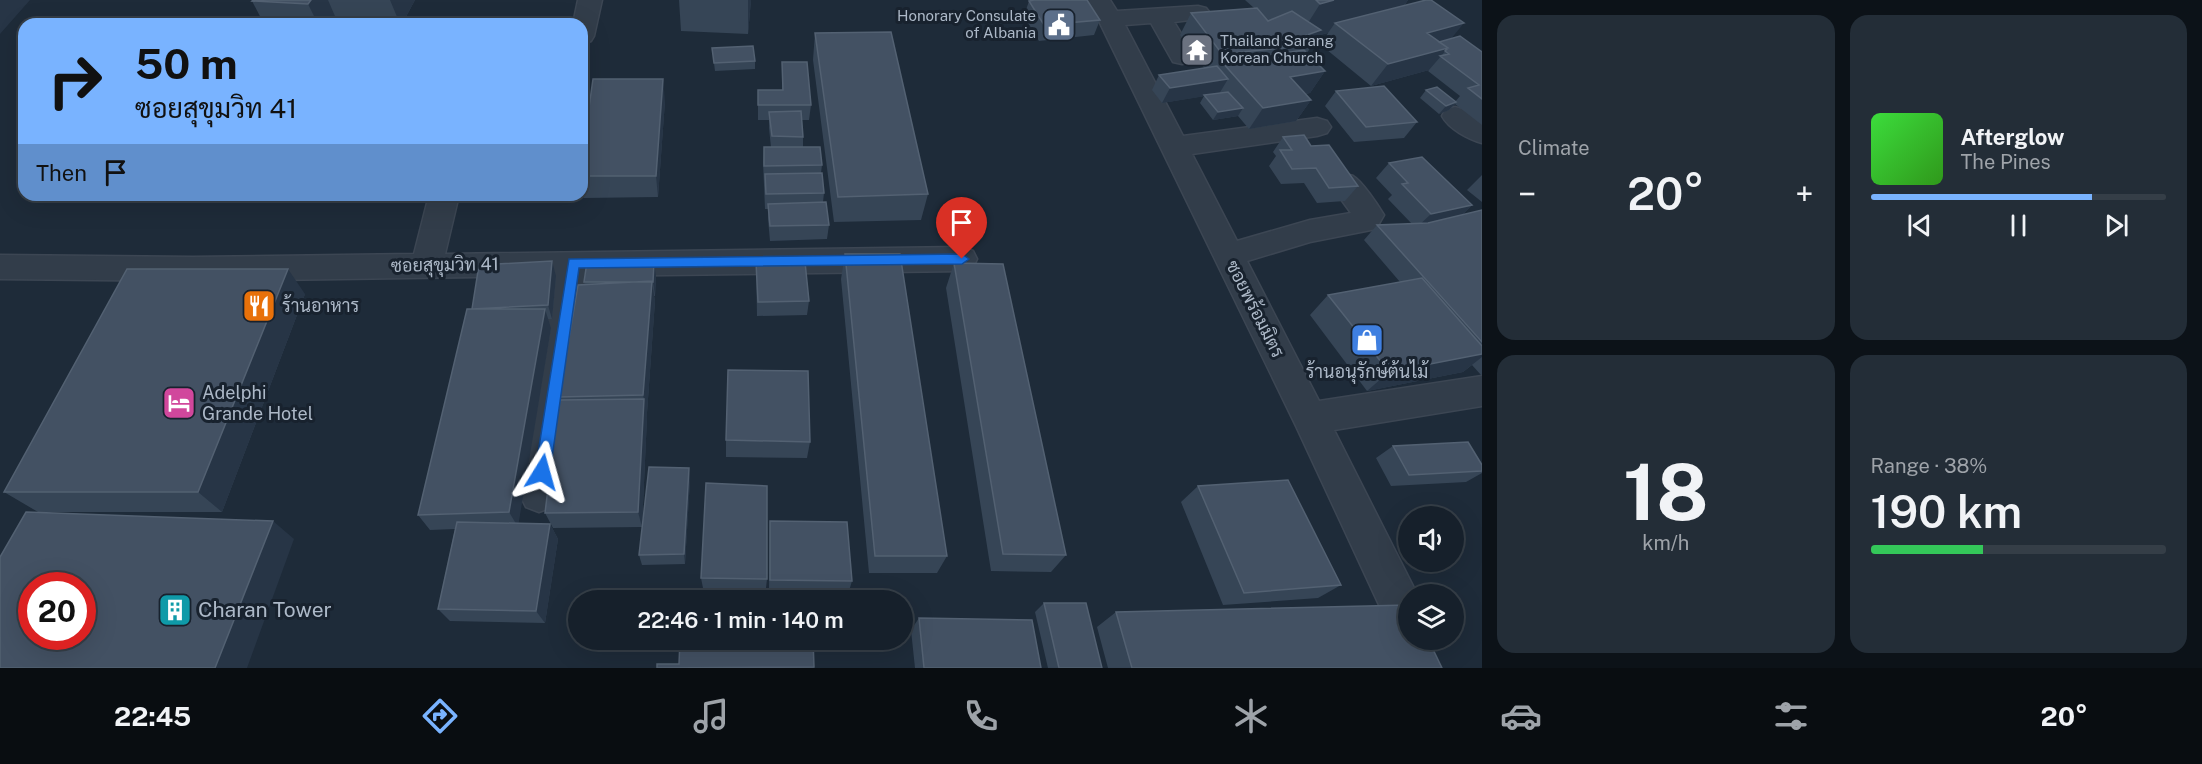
<!DOCTYPE html>
<html lang="en">
<head>
<meta charset="utf-8">
<style>
  :root { --surface:#16202b; --page:#232d37; --text:#f1f3f6; --muted:#9ea3a9; --line:#353e47; --accent:#79b3ff }
  body { margin:0; font-family:"Public Sans",Sarabun,sans-serif; background:var(--page); color:var(--text); height:100vh; display:flex; flex-direction:column; font-size:22px; white-space:nowrap }
  * { box-sizing:border-box; margin:0 }
  p { font-size:20px; color:var(--muted) }
  .icon { flex:none; width:33px; height:33px; fill:none; stroke:currentColor; stroke-width:2; stroke-linecap:round; stroke-linejoin:round }
  .map { position:relative; flex:1; overflow:hidden }
  .sheet { display:flex; flex-direction:column; gap:15px; padding:15px; background:#0c1218; width:720px }
  .sheet>* { flex:none }
  .hud { position:absolute; left:18px; top:18px; width:570px; height:183px; border-radius:18px; box-shadow:0 6px 24px #0002,0 0 0 2px var(--line); background:#79b3ff; color:#111; overflow:hidden }
  .controls { position:absolute; left:1398px; top:506px; display:grid; gap:12px }
  .controls a { display:grid; place-items:center; width:66px; height:66px; border-radius:50%; background:var(--surface); box-shadow:0 6px 24px #0002,0 0 0 2px var(--line); font-size:30px }
  .speed { position:absolute; left:18px; top:572px; display:flex; gap:12px; font-size:30px; font-weight:700; text-align:center }
  .speed>* { display:grid; place-content:center; width:78px; height:78px; border-radius:50%; background:var(--surface); box-shadow:0 6px 24px #0002,0 0 0 2px var(--line); line-height:1 }
  .speed .limit { border:9px solid #d22; background:#fff; color:#111 }
  .pin { position:absolute; display:grid; place-items:center; width:51px; height:51px; color:#fff; margin:-62px -26px; border-radius:50% 50% 50% 0; rotate:-45deg; box-shadow:0 0 6px #0007 }
  .pin .icon { rotate:45deg }
  .me { position:absolute; width:66px; margin:-33px; rotate:8deg; stroke-linejoin:round; filter:drop-shadow(0 0 4px #0008) }
  .turn { display:flex; align-items:center; gap:21px; height:126px; padding:0 18px; font-size:27px }
  .turn .icon { width:78px; height:78px; stroke-width:2.5 }
  .turn b { display:block; font-size:42px; line-height:51px }
  .then { display:flex; align-items:center; height:57px; padding:0 18px; background:#0003; gap:12px; font-size:22px }
  .big { font-size:45px; font-weight:600; line-height:1.1 }
  .sheet .tile { flex:1; display:flex; flex-direction:column; justify-content:center; gap:9px; min-width:0; padding:0 21px; border-radius:18px; background:var(--page) }
  .sheet .dial { align-items:center; gap:0 }
  .dial b { font-size:78px; line-height:1 }
  .song { display:flex; align-items:center; gap:18px }
  .cover { width:72px; height:72px; border-radius:9px; background:linear-gradient(135deg,hsl(120 70% 55%),hsl(110 70% 35%)) }
  .played { height:6px; border-radius:3px; background:linear-gradient(90deg,var(--accent) 75%,var(--line) 75%) }
  .keys { display:flex; justify-content:space-around; direction:ltr }
  .heat { display:flex; justify-content:space-between; align-items:center; font-size:33px; direction:ltr }
  .charge { height:9px; border-radius:4px; background:linear-gradient(90deg,#34c759 38%,var(--line) 0) }
  .sheet .tiles { flex:1; display:grid; gap:15px; grid-template-columns:repeat(2,1fr) }
  .trip { position:absolute; left:568px; top:590px; width:345px; height:60px; border-radius:30px; background:var(--surface); box-shadow:0 6px 24px #0002,0 0 0 2px var(--line); font-weight:600; line-height:60px; text-align:center }
  .tab-bar { display:flex; height:96px; justify-content:space-around; align-items:center; background:#090d11; color:var(--muted) }
  .tab-bar .icon { width:42px; height:42px }
  .tab-bar .on { color:var(--accent) }
  .tab-bar b { font-size:27px; color:var(--text) }
  main { display:flex; flex:1; min-height:0 }
  .map>svg:first-child { display:block }
  .lines { fill:none; stroke-linecap:round; stroke-linejoin:round }
  .minor-casing { stroke:#3c4653; stroke-width:3 }
  .minor { fill:#323d4a; fill-rule:evenodd }
  .wall { fill:#364556 }
  .shaded-wall { fill:#273546 }
  .building { fill:#435163; stroke:#536172; stroke-width:1.5; fill-rule:evenodd }
  .route { fill:#1a73e8; stroke:#114b97; stroke-width:1.5 }
  .labels { text-anchor:middle; stroke-width:6; stroke-linejoin:round; paint-order:stroke }
  .far-poi-label { font-size:15px; fill:#acb8c7; stroke:#18222e; text-anchor:end }
  .street-label { font-size:18px; fill:#acb8c7; stroke:#18222e }
  .poi-label { font-size:18px; fill:#acb8c7; stroke:#18222e; text-anchor:start }
  .near-poi-label { font-size:21px; fill:#acb8c7; stroke:#18222e; text-anchor:start }
</style>
</head>
<body>
<main>
<div class="map">
<svg width="1482" height="668" viewBox="0 0 1482 668">
  <rect width="100%" height="100%" fill="#1e2b39"/>
  <g class="lines">
    <g class="minor-casing">
      <path id="minor" d="M578,0H602L594,36L591,41L582,44V24H573Z
        M1086,0H1110L1117,11L1198,6L1206,8L1210,13L1206,18L1174,22L1195,56L1191,62L1182,64L1173,62L1151,23L1125,25L1183,136L1317,118L1327,121L1331,127L1327,133L1317,136L1192,154L1237,241L1310,220L1351,213L1330,184L1334,177C1341,175 1346,173 1353,176C1362,181 1378,205 1384,215L1376,229L1310,242L1247,261L1319,401L1482,376V406L1334,430L1417,594H1408V639H1412L1408,641L1393,635L1296,426L1098,19Z
        M1455,107L1465,110L1482,121V143C1468,139 1449,129 1442,116L1445,110Z
        M429,195H459L445,254L962,247L973,251L977,259L973,267L962,271L587,276L558,495L552,507L539,512L526,507L520,495L555,276L193,281L0,279V255L193,257L414,254Z"/>
    </g>
    <use href="#minor" class="minor"/>
  </g>
  <path class="wall" d="M253,0H415L402,24L338,23V24H264L252,1Z
    M679,0H751L748,34L681,31Z
    M1245,0H1408L1404,6L1451,39L1482,52V125L1455,104L1449,110L1439,114L1420,98L1426,90L1455,102L1460,96L1428,71L1429,70L1371,86L1321,45L1328,33L1316,36L1311,44L1312,45L1307,53L1325,71L1310,93L1305,94L1311,100L1296,121L1249,129L1238,116L1213,120L1200,103L1204,96L1162,103L1152,90L1159,75L1204,68L1180,35L1191,13L1254,8Z
    M1029,1L1100,20L1094,35L1039,41L1024,16Z
    M815,33L928,194L921,220L834,222L813,60Z
    M712,48L755,61V69L715,71Z
    M782,62L811,105L809,120H802L803,137V147L822,165L821,173L824,193L823,202L829,225L827,239L770,241L768,219V209H765L763,162L764,147H771L769,128V120H758V90H782Z
    M1336,91L1417,122L1404,138L1354,142L1325,106Z
    M665,101L658,197L584,198L582,189V157Z
    M1283,137L1311,146L1358,186L1345,201L1317,203L1304,183L1281,184L1269,166L1276,156L1273,152Z
    M1389,163L1472,205L1462,215L1482,210V375H1481L1472,365L1463,372L1367,391L1310,315L1328,295L1400,282L1364,240L1377,225L1412,224L1388,199L1392,195L1376,178Z
    M1482,175V202L1467,190Z
    M845,254L947,556L937,573H869L841,279Z
    M756,262L809,301L807,315L757,316Z
    M954,263L1066,555L1051,572L991,571L946,288Z
    M556,276L552,319H548L551,328L518,523L550,524L558,539L545,623L450,621L438,609L455,529L430,530L418,515L472,309Z
    M656,276L655,296H654L655,301L647,413V417L642,527L553,528L545,513L560,400L559,397L585,285L584,282Z
    M305,294L222,512H38L4,492Z
    M726,440L810,442L807,458L726,457Z
    M1393,446L1482,465V473L1466,482L1391,486L1376,458Z
    M690,479L685,564L642,565L639,555Z
    M1198,486L1341,585L1318,598L1223,605L1181,502Z
    M770,521L852,581L849,591L769,589Z
    M701,578L767,579L766,588H703Z
    M1044,603L1102,668H1048L1035,612Z
    M1116,612L1442,668H1108L1097,627Z
    M919,618L1041,668H915L911,630Z
    M813,639L814,668H657L679,664Z"/>
  <path class="shaded-wall" d="M0,0H30L0,34Z
    M311,0H328L338,23V24H318L308,4Z
    M390,0H415L402,24H400Z
    M748,0H751L748,34Z
    M1334,0H1408L1397,15L1335,23L1328,33L1316,36L1310,45L1296,42L1320,4Z
    M1464,23L1446,45L1435,43L1427,33Z
    M1448,48L1429,70L1371,86L1388,64Z
    M1325,71L1310,93L1275,98L1290,77Z
    M663,79L665,101L658,197L656,176Z
    M1228,79L1219,94L1162,103L1170,88Z
    M1311,100L1296,121L1249,129L1263,108Z
    M1456,102L1449,110L1439,114L1446,106Z
    M1243,108L1238,116L1213,120L1218,112Z
    M1472,205L1457,220L1416,228L1431,214Z
    M552,261L556,276L552,319L548,305Z
    M654,262L656,276L655,296L653,282Z
    M288,269L305,294L222,512L198,492Z
    M652,281L655,301L647,413V417L642,527L638,512L644,399L643,395Z
    M545,309L551,328L518,527L509,512Z
    M1482,354V357L1463,372L1367,391L1389,372Z
    M689,468L690,479L685,564L684,554Z
    M273,521L294,539L247,668H215Z
    M550,524L558,539L545,623L536,611Z"/>
  <path class="building" d="M253,0H311L308,4L252,1Z
    M1034,0H1087L1100,20L1044,25L1029,1Z
    M1316,0H1334L1320,4Z
    M1426,0H1431L1464,23L1427,33L1448,48L1388,64L1335,23Z
    M1257,8L1268,21L1292,11L1321,30L1304,36L1312,45L1222,54L1191,13Z
    M891,32L928,194L838,197L815,33Z
    M1460,36L1482,52V99L1468,88L1479,85L1440,56L1449,54L1445,51L1448,48L1439,42Z
    M753,46L755,61L714,63L712,48Z
    M1304,50L1325,71L1290,77L1311,100L1263,108L1222,62Z
    M782,62H807L811,105H758V90H783Z
    M1217,66L1228,79L1170,88L1159,75Z
    M593,79H663L656,176H582V157Z
    M1384,86L1417,122L1366,127L1336,91Z
    M1437,87L1456,102L1446,106L1426,90Z
    M1228,92L1243,108L1218,112L1204,95Z
    M801,111L803,137L772,136L769,112Z
    M1304,135L1311,146L1329,145L1358,186L1329,188L1316,168L1292,169L1280,150H1292L1283,137Z
    M764,147H820L822,165L764,166Z
    M1422,157L1472,205L1431,214L1402,184L1408,183L1389,163Z
    M822,173L824,193L766,194L765,174Z
    M826,202L829,225L770,226L768,204Z
    M1482,210V342L1377,225L1428,223Z
    M845,254H900L947,556H875Z
    M552,261L548,305L472,309L479,265Z
    M587,262H654L653,282H584Z
    M756,262H805L809,301L758,302Z
    M954,263L1003,264L1066,555L1003,554Z
    M127,269H288L198,492H4Z
    M1422,278L1482,346V354L1389,372L1328,295Z
    M652,281L643,395L559,397L578,285Z
    M467,309H545L509,512L418,515Z
    M728,370L808,371L810,442L726,440Z
    M644,399L638,512L545,513L559,400Z
    M1468,442L1482,465V471L1409,475L1393,446Z
    M649,467L689,468L684,554L639,555Z
    M1288,480L1341,585L1244,593L1198,486Z
    M706,483L767,486V579L701,578Z
    M26,512L273,521L215,668H0V557ZM32,585H82V636H32Z
    M770,521L847,522L852,581L770,580Z
    M457,522L550,524L536,611L438,609Z
    M682,599L812,600H682Z
    M1044,603H1086L1102,668H1059Z
    M1408,605V639H1428L1442,668H1132L1116,612Z
    M919,618L1032,620L1041,668H924Z
    M680,639H813L814,667L657,668V664H679Z"/>
  <path class="route" d="M962,254L969,259L962,264L579,268L550,472L548,477L542,479L537,477L535,472L569,259Z"/>
  <defs>
    <g id="civic-square" transform="scale(1.725)"><rect x="-9" y="-9" width="18" height="18" rx="4" fill="#5c6f8a" stroke="#18222e"/><path d="M-.6-6.5H3V-4.5H.6V-3L4-1V1h2V6H-6V1h2V-1L-.6-3ZM-1.2 2.5V6h2.4V2.5Z" fill="#fff"/></g>
    <g id="temple-square" transform="scale(1.725)"><rect x="-9" y="-9" width="18" height="18" rx="4" fill="#6b7280" stroke="#18222e"/><path d="M0-6L5-2H3V0L6.5 2.5H4V6H1.5V3h-3V6H-4V2.5H-6.5L-3 0V-2H-5Z" fill="#fff"/></g>
    <g id="restaurant-square" transform="scale(1.725)"><rect x="-9" y="-9" width="18" height="18" rx="4" fill="#e8710a" stroke="#18222e"/><path d="M-5-6h1v4h1v-4h1v4h1v-4h1v5L-1.5 .5V6h-2V.5L-5-1ZM5-6V6H3V1.5H1.5Q1.5-4 5-6Z" fill="#fff"/></g>
    <g id="shop-square" transform="scale(1.725)"><rect x="-9" y="-9" width="18" height="18" rx="4" fill="#3f7fe0" stroke="#18222e"/><path d="M-5-2.5h2.3a2.7 3.5 0 0 1 5.4 0H5L5.5 6h-11ZM-1.5-2.5h3a1.5 2.3 0 0 0-3 0Z" fill="#fff"/></g>
    <g id="hotel-square" transform="scale(1.725)"><rect x="-9" y="-9" width="18" height="18" rx="4" fill="#d1479c" stroke="#18222e"/><path d="M-6-4.5h1.5V1H6V5H4.5V3h-9V5H-6ZM-4 0a1.8 1.8 0 1 1 3.6 0ZM.5 0V-2.5h3Q6-2.5 6 0Z" fill="#fff"/></g>
    <g id="building-square" transform="scale(1.725)"><rect x="-9" y="-9" width="18" height="18" rx="4" fill="#0f9aa8" stroke="#18222e"/><path d="M-4-6H4V6H1V3H-1V6H-4ZM-2.5-4.3h1.7v1.8h-1.7ZM.8-4.3h1.7v1.8H.8ZM-2.5-1h1.7V.8h-1.7ZM.8-1h1.7V.8H.8Z" fill="#fff"/></g>
  </defs>
  <g fill-rule="evenodd">
    <use href="#civic-square" x="1059" y="25"/>
    <use href="#temple-square" x="1197" y="50"/>
    <use href="#restaurant-square" x="259" y="306"/>
    <use href="#shop-square" x="1367" y="340"/>
    <use href="#hotel-square" x="179" y="403"/>
    <use href="#building-square" x="175" y="610"/>
  </g>
  <g class="labels">
    <g class="far-poi-label">
      <text x="1036" y="21">Honorary Consulate<tspan x="1036" dy="17">of Albania</tspan></text>
      <text x="1220" y="46" text-anchor="start">Thailand Sarang<tspan x="1220" dy="17">Korean Church</tspan></text>
    </g>
    <g class="street-label">
      <text transform="translate(445 265) rotate(-1)" y="6">ซอยสุขุมวิท 41</text>
      <text transform="translate(1255 309) rotate(63)" y="6">ซอยพร้อมมิตร</text>
    </g>
    <g class="poi-label">
      <text x="282" y="312">ร้านอาหาร</text>
      <text x="1367" y="378" text-anchor="middle">ร้านอนุรักษ์ต้นไม้</text>
      <text x="202" y="399">Adelphi<tspan x="202" dy="21">Grande Hotel</tspan></text>
    </g>
    <g class="near-poi-label">
      <text x="198" y="617">Charan Tower</text>
    </g>
  </g>
</svg>
<div class="controls">
<a><svg class="icon" aria-label="sound" viewBox="0 0 24 24"><path d="M4 9h4l5-4v14l-5-4H4zM17 9q2 3 0 6"/></svg></a>
<a><svg class="icon" aria-label="layers" viewBox="0 0 24 24"><path d="M12 4l9 5-9 5-9-5zM3 14l9 5 9-5"/></svg></a>
</div>
<div class="speed"><div class="limit">20</div></div>
<div class="pin" style="left:962px;top:259px;background:#d93025"><svg class="icon" aria-label="arrive" viewBox="0 0 24 24"><path d="M6 21V4h12l-3 4 3 4H6"/></svg></div>
<svg class="me" style="left:542px;top:472px" viewBox="-20 -20 40 40"><path d="M0-17L14 15 0 8-14 15z" fill="#1a73e8" stroke="#fff" stroke-width="4"/></svg>
<div class="trip">22:46 · 1 min · 140 m</div>
<div class="hud">
<div class="turn"><svg class="icon" aria-label="right" viewBox="0 0 24 24"><path d="M7 20v-9h11M14 6l5 5-5 5"/></svg><div><b>50 m</b>ซอยสุขุมวิท 41</div></div>
<div class="then">Then<svg class="icon" aria-label="arrive" viewBox="0 0 24 24"><path d="M6 21V4h12l-3 4 3 4H6"/></svg></div>
</div>
</div>
<section class="sheet">
<div class="tiles">
<div class="tile"><p>Climate</p>
<div class="heat"><a>−</a><b class="big">20°</b><a>+</a></div>
</div>
<div class="tile">
<div class="song"><i class="cover"></i><div><b>Afterglow</b><p>The Pines</p></div></div>
<div class="played"></div>
<div class="keys"><svg class="icon" aria-label="previous" viewBox="0 0 24 24"><path d="M18 5L8 12l10 7zM5 5v14"/></svg><svg class="icon" aria-label="pause" viewBox="0 0 24 24"><path d="M8 5v14M16 5v14"/></svg><svg class="icon" aria-label="next" viewBox="0 0 24 24"><path d="M6 5l10 7-10 7zM19 5v14"/></svg></div>
</div>
<div class="tile dial"><b>18</b><p>km/h</p></div>
<div class="tile"><p>Range · 38%</p><b class="big">190 km</b><div class="charge"></div></div>
</div>
</section>
</main>
<nav class="tab-bar">
<b>22:45</b>
<svg class="icon on" aria-label="directions" viewBox="0 0 24 24"><path d="M12 3l9 9-9 9-9-9zM9 14v-3h6M13 9l2 2-2 2"/></svg>
<svg class="icon" aria-label="music" viewBox="0 0 24 24"><path d="M9 18V5l10-2v13"/><circle cx="6" cy="18" r="3"/><circle cx="16" cy="16" r="3"/></svg>
<svg class="icon" aria-label="phone" viewBox="0 0 24 24"><path d="M5 4h4l2 5-3 2q2 4 5 5l2-3 5 2v4C11 20 4 13 5 4z"/></svg>
<svg class="icon" aria-label="climate" viewBox="0 0 24 24"><path d="M12 3v18M4 7l16 10M4 17L20 7"/></svg>
<svg class="icon" aria-label="car" viewBox="0 0 24 24"><path d="M5 17H2v-5l4-1 3-4h7l3 4 3 1v5h-3M9 17h6M6 11h13"/><circle cx="7" cy="17" r="2"/><circle cx="17" cy="17" r="2"/></svg>
<svg class="icon" aria-label="filters" viewBox="0 0 24 24"><path d="M4 7h16M4 17h16"/><circle cx="9" cy="7" r="2"/><circle cx="15" cy="17" r="2"/></svg>
<b>20°</b>
</nav>
</body>
</html>
